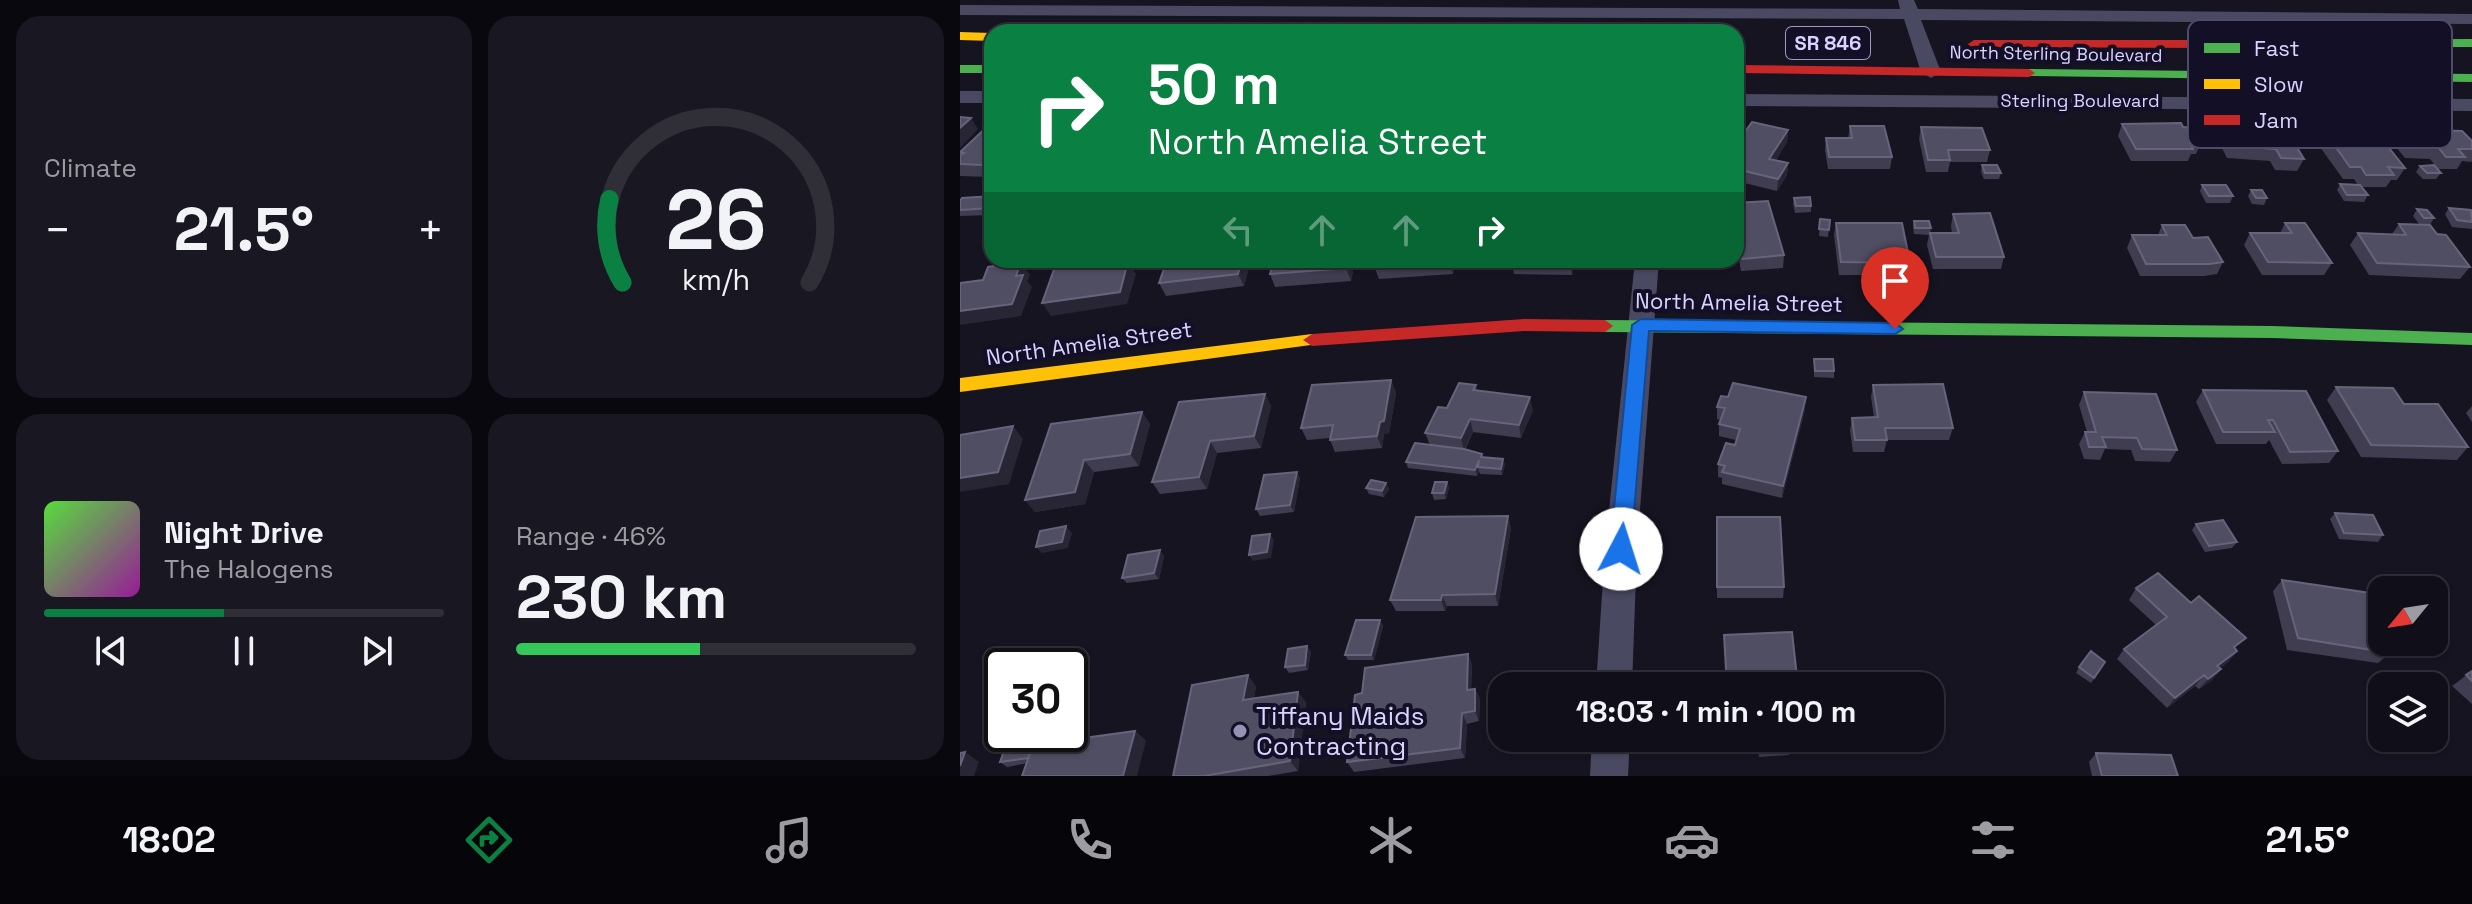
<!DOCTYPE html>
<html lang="en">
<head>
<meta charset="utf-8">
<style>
  :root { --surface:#100f19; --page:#191822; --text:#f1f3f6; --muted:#9c9ca2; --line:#302f38; --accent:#0b8043 }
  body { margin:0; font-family:"Space Grotesk",sans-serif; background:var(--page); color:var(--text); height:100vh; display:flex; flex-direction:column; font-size:30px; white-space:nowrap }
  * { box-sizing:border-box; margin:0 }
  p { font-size:26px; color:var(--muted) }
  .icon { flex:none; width:44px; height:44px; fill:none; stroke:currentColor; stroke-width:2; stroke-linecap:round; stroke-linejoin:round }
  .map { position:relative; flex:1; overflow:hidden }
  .side { display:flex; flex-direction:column; gap:16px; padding:16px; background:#09080e; width:960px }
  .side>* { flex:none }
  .guide { position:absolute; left:24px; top:24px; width:760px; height:244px; border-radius:24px; box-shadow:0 2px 6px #0004,0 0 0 2px var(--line); background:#0b8043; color:#fff; overflow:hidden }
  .needle { width:52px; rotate:240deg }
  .tools { position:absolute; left:1408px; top:576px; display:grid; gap:16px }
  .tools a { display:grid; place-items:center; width:80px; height:80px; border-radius:16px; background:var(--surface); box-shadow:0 2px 6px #0004,0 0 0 2px var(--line); font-size:40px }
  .speed { position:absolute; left:24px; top:648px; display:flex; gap:16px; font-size:40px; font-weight:700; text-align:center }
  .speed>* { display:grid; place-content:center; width:104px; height:104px; border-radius:50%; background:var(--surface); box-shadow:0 2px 6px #0004,0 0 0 2px var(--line); line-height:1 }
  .speed .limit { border:4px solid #111; border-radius:12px; background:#fff; color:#111 }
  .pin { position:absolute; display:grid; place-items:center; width:68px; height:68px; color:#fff; margin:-82px -34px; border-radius:50% 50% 50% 0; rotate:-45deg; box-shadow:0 0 8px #0007 }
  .pin .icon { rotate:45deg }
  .me { position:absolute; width:88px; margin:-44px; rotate:5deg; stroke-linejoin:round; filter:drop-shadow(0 0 6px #0008) }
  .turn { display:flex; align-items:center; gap:28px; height:168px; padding:0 32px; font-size:36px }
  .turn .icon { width:104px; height:104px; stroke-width:2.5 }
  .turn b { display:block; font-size:56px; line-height:68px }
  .lanes { display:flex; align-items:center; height:76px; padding:0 32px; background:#0003; justify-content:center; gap:40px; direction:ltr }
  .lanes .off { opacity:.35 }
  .big { font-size:60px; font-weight:600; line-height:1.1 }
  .side .widget { flex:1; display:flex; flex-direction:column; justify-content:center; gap:12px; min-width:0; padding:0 28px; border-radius:24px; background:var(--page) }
  .side .dial { align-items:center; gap:0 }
  .dial svg { height:208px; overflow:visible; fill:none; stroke:var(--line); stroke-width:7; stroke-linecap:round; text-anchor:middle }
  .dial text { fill:var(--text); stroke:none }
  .song { display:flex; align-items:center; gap:24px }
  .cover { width:96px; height:96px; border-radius:12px; background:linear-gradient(135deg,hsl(110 70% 55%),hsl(300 70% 35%)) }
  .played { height:8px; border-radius:4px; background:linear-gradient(90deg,var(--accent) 45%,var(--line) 45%) }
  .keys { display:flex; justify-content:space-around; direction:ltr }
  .heat { display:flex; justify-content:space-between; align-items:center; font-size:44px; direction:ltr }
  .charge { height:12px; border-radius:6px; background:linear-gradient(90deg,#34c759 46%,var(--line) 0) }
  .side .tiles { flex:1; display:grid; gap:16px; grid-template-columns:repeat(2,1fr) }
  .trip { position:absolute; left:528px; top:672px; width:456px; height:80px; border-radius:24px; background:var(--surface); box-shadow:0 2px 6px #0004,0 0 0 2px var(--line); font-weight:600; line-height:80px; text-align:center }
  .tabs { display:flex; height:128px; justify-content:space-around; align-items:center; background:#06060a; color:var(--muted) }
  .tabs .icon { width:56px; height:56px }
  .tabs .on { color:var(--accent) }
  .tabs b { font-size:36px; color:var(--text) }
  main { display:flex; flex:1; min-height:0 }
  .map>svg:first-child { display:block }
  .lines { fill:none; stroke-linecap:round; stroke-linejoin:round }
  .street { fill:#4a4962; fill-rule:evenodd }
  .fast { fill:#4caf50; fill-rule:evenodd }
  .slow { fill:#ffc107; fill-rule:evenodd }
  .jam { fill:#c62828; fill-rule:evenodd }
  .wall { fill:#403d50 }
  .shaded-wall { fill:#282635 }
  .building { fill:#504e63; stroke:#66637b; stroke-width:2 }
  .route { fill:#1a73e8; stroke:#114b97; stroke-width:2 }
  .poi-dot { fill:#9591b1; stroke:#130f26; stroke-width:3 }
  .labels { text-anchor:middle; stroke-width:8; stroke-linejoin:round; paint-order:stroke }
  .far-street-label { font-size:18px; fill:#d9d4ff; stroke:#130f26 }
  .shield { fill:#130f26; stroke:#9e99be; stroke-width:2 }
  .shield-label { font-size:20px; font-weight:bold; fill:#d9d4ff }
  .street-label { font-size:22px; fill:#d9d4ff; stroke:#130f26 }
  .near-poi-label { font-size:26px; fill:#d9d4ff; stroke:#130f26; text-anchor:start }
  .key { fill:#130f26; stroke:#4e4a67; stroke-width:2 }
  .key-label { font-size:22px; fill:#d9d4ff }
</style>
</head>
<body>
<main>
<section class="side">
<div class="tiles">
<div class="widget"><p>Climate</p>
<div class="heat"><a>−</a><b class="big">21.5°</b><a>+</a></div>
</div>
<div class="widget dial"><svg viewBox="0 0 100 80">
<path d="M14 69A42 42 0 1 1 86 69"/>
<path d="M14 69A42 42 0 0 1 9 37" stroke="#0b8043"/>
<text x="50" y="56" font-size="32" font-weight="700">26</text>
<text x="50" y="72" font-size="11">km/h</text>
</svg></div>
<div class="widget">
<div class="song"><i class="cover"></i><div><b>Night Drive</b><p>The Halogens</p></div></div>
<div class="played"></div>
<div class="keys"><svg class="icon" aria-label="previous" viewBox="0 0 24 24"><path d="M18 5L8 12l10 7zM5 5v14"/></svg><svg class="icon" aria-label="pause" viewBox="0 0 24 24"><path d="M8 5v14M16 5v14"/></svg><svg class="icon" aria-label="next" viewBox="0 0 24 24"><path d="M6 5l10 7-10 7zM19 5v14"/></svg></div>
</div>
<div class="widget"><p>Range · 46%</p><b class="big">230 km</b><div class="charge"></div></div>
</div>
</section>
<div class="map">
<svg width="1512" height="776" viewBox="0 0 1512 776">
  <rect width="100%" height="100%" fill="#161421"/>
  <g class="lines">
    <path class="street" d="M938,0H954L958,9L1512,14V24L961,20L981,72L971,78L961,72L944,19L0,15V5L940,9Z
      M0,91H32V103H0Z
      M776,94L1512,99V111L776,106Z
      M675,260H699L677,549L672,686H636L645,549Z
      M632,738H670L668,776H630Z"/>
    <path class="fast" d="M1512,39V47L1254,48L1248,44L1254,40Z
      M0,65H32V73H0Z
      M1069,69L1512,74V82L1065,76L1063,73Z
      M645,320L1312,326L1512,333V345L1312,338L645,332L637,326Z"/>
    <path class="slow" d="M0,32L32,33V41L0,40Z
      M352,334L358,336L361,340L358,344L0,392V378Z"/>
    <path class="jam" d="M1014,40H1254L1260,44L1254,48L1010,47L1008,44Z
      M776,65L1069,69L1075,73L1069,77L776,73Z
      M564,319L645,320L653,326L645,332L564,331L352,346L343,340L352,334Z"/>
  </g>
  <path class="wall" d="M32,122V175L30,177L0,176V152Z
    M1162,124L1223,127L1241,142L1236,154H1231L1228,161H1171L1158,136Z
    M1370,125L1445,168L1437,180H1431L1426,187H1402L1408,195L1404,202L1384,201L1377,190L1380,184L1398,185L1394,179H1383L1355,140L1362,128H1369Z
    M890,126L932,157L930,169H868L865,150L866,138H888Z
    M961,127L1030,150L1027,162H990L988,172H966L959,139Z
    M1263,128L1344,159L1337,171L1315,170L1310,161L1267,158L1258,140Z
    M1438,129L1512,141V161L1511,162L1502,161L1497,169H1478L1470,159L1445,158L1431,141Z
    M828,130L827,142L816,160L828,163L827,175L817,191L776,181V144Z
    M1022,165L1041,173L1039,179H1024L1021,172Z
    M1460,166L1481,173L1476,179H1463L1456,172Z
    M1242,185L1273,196L1270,203H1246L1240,191Z
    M1291,190L1307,198L1304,205L1292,204L1288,196Z
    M32,196V215L0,216V201Z
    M834,198L851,206V212L835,213L833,204Z
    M776,203L824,255L823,268L781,271L778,254H776Z
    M1489,208L1512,211V229L1492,227L1485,214Z
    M1457,209L1474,218L1470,225H1460L1453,216Z
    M993,214L1044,257L1041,269H973L967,245L969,235L954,234L953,227L954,221L971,228L970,233H992L991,226Z
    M860,219L870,220L868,237L859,236Z
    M876,223L950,263L948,275H879L874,235Z
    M1325,223L1372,263L1364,275H1302L1284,245L1290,233H1320Z
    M1439,224L1477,234L1510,267L1500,279L1409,275L1390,245L1398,233L1432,234Z
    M1202,225L1233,238L1263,262L1257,274L1244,276H1180L1167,248L1172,235H1198Z
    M291,260L284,286L206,296L199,283Z
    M314,260H395L391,281L315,287L310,274Z
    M416,260H495L493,274L419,279L414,266Z
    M551,260H615L612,275L554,274Z
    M854,359L874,371V378L854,377Z
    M431,380L436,393L429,433L424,434L422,448L375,452L370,440V438L347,440L341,428Z
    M516,385L517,391L573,410L561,438L513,432L505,450L522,454L523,457L543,459L545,465L542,475L520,474L519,471L517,476L448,468L446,462L470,445L465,433L487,408Z
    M913,385L993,428L989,440H927L924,452H893L890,430L892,418L914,417L911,397Z
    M1376,387L1444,404L1508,447L1497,460L1401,457L1367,400Z
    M1243,390L1346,391L1378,451L1369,463L1322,464L1309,440L1306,444H1256L1236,402Z
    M1124,392L1217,450L1210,462L1175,461L1171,450L1145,449L1140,460L1124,459L1119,444L1125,432H1127L1119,405Z
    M305,394L311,406L301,448L257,453L247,489L200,494L192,482Z
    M1512,406V422L1506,413Z
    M757,407L845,410L822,498L762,484V478L758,477V464L775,445L776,440L759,436V424L761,420L757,419Z
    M182,412L190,424L179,466L134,472L125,504L75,512L65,500Z
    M340,478L334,512L300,516L296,509Z
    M487,482L489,488L486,499L474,500L472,493Z
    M426,483L429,489L424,497L409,494L406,488Z
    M1375,513L1423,535L1418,542L1379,539L1370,519Z
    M548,516L551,528L538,606H487L485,611H436L430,600Z
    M757,517L824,587L823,598H757Z
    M1236,524L1277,542L1272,548L1245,552L1232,530Z
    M200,550L204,556L199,579L167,583L162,578Z
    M1322,580L1430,653L1418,663L1327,650L1313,591Z
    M1176,588L1277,651L1268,662L1260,668L1261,669L1252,680L1239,689L1235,686L1207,708L1157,659L1164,649L1196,625L1169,600Z
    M420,620L423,626L414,660H388L385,655Z
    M351,651L348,670L329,673L325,667Z
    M508,654L512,665L511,689H515L520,699L519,721L507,724L505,758L394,772L387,762L402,693Z
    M1145,662L1131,683L1116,673L1119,667Z
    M1512,671V704L1492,686Z
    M296,686L294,699L346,702L338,771L308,776H213Z
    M175,731L186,741L47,767L40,762L50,734H89L86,743Z
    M797,738H829V755L799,757Z
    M1136,753L1218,776H1132L1129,762Z"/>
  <path class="shaded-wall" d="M11,118L18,129L0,148V128Z
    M828,130L827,142L809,171V159Z
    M27,159L32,168V175L30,177L22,165Z
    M828,163L827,175L817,191L818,179Z
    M133,260H137L142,268L131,267Z
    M282,260H291L284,286L278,274Z
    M388,260H395L391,281L386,268Z
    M490,260H495L493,274L490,261Z
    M611,260H615L612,275L610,262Z
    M168,261L176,274L167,304L91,316L82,303Z
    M61,262L70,275L67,281L72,287L61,316L0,325V311L56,276Z
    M431,380L436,393L429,433L424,434L422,448L417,436L420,422Z
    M305,394L311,406L301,448L294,436Z
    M570,397L573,410L561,438L559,425Z
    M846,397L845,410L822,498L823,486Z
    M182,412L190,424L179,466L170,454Z
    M510,419L513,432L504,450L501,438Z
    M53,426L63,439L49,484L0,492V478Z
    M250,441L257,453L247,489L239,477Z
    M543,459L545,465L542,475L541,469Z
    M124,460L134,472L125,504L75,512L65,500Z
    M519,460L518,467L519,471L517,476L515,470Z
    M337,472L340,478L334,512L330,505Z
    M487,482L489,488L486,499L484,493Z
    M426,483L429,489L424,497L422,491Z
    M548,516L551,528L538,606L535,594Z
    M106,526L112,533L108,548L82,553L76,547Z
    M310,534L314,540L311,558L293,561L289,555Z
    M200,550L204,556L199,579L194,573Z
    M482,595L487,606L485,611L481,600Z
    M420,620L423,626L414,660L411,655Z
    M347,646L351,651L348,670L345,665Z
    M1277,651L1268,662L1248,677L1257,666Z
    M508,654L512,665L511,700L507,690Z
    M1261,669L1252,680L1239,689L1248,679Z
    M288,675L296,686L292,711L283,700Z
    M1244,675L1235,686L1207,708L1215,698Z
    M515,689L520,699L519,721L515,711Z
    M338,692L346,702L338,771L330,761Z
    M502,713L507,724L505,758L500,748Z
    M175,731L186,741L177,776H163Z
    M80,734H89L80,762L73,757Z
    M5,752L19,762L14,776H0V766Z"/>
  <path class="building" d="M0,117L11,118L0,128Z
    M32,122V159H27L22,165L0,164V155L4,153L0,152Z
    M792,122L828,130L809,159L828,163L818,179L776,169V144Z
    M1221,123L1223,127L1234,128L1241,142H1230L1233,149H1176L1162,124Z
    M1370,125L1413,128L1445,168L1428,167L1434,175H1406L1401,167H1390L1362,128H1373Z
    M890,126H924L932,157H869L866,138H892Z
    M961,127L1022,128L1030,150H988L990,160H968Z
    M1263,128L1326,130L1344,159L1321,158L1316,149L1273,146Z
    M1438,129L1502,131L1512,141V149H1498L1505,157H1486L1478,147L1452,146Z
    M1022,165H1037L1041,173H1025Z
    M1474,165L1481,173H1467L1460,166Z
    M1380,184L1400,185L1408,195H1387Z
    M1242,185H1266L1273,196H1249Z
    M1291,190H1302L1307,198H1296Z
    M32,196L31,208L0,210V201L2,198Z
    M850,197L851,206H836L834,198Z
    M808,201L824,255L782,259L778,241H776V203Z
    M1489,208L1511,210L1512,222L1497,220Z
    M1457,209L1467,210L1474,218H1464Z
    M1030,213L1044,257H976L970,233H999L993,214Z
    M860,219L870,220L869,230L859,229Z
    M954,221H969L971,228H955Z
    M876,223H942L950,263L881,262Z
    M1325,223H1345L1372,263L1308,262L1290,233H1332Z
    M1439,224L1470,225L1477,234L1486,235L1510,267L1417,263L1398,233L1446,235Z
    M1202,225H1225L1233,238L1248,237L1263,262L1250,264H1186L1172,235H1207Z
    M102,260H133L131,267L168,261L160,292L82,303L97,261Z
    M207,260H282L278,274L199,283Z
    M314,260H388L386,268L310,274Z
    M416,260H490V261L414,266Z
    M552,260H611L610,262H552Z
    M61,262L56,276L63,275L52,304L0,311V283L23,280L28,267Z
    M854,359H873L874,371H855Z
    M431,380L424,421L420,422L417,436L370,440L373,425L341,428L352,385Z
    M499,383L516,385L513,390L570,397L559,425L510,419L501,438L465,433L478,407L487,408Z
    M773,383L846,397L823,486L762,472L765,466L758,464L766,443L775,445L780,429L759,424L765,408L757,407L761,396L768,397Z
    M983,384L993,428H925L927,440H895L892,418L918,417L913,385Z
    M1376,387L1433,388L1444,404H1478L1508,447L1411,445Z
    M1243,390L1346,391L1378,451L1330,452L1313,420H1308L1315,432H1263Z
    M1124,392L1196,394L1217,450L1182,449L1177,438L1142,437L1146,447H1129L1125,432H1136Z
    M305,394L294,436L250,441L239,477L192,482L219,402Z
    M182,412L170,454L124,460L115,492L65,500L91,424Z
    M53,426L38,472L0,478V435Z
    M455,443L504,449L522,454L521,457L543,459L541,469L518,467L519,460L515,470L446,462Z
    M337,472L330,505L296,509L304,475Z
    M411,480L426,483L422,491L406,488Z
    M475,482H487L484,493H472Z
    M1375,513L1413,515L1423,535L1384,533Z
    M548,516L535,594L482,595L481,600H430L456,517Z
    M757,517H820L824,587H757Z
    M1263,520L1277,542L1249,546L1236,524Z
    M106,526L102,542L76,547L80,531Z
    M310,534L307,552L289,555L292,536Z
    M200,550L194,573L162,578L168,555Z
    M1198,573L1231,603L1239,596L1286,638L1274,647L1277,651L1257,666L1261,669L1248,679L1244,675L1215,698L1164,649L1207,617L1176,588Z
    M1322,580L1410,593L1422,628V642H1427L1430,653L1338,638Z
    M396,620H420L411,655H385Z
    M832,632L838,686H767L764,635Z
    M347,646L345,665L325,667L328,649Z
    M1131,651L1145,662L1134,678L1119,667Z
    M508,654L507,690L515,689V711L502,713L500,748L387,762L395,695L402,693L405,668Z
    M1512,671V681L1506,675Z
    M288,675L283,700L338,692L330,761L244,776H213L232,685Z
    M175,731L163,776H62L73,745Z
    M50,734H80L77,745H73L68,758L40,762Z
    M798,738H829L830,750L800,752Z
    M5,752L0,766V753Z
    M1136,753L1211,755L1218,776H1142Z"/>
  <path class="route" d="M681,319L935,323L943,329L935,334L689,331L671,549L668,555L661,558L653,555L650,549L672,325Z"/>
  <circle class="poi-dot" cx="280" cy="731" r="8"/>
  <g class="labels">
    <g class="far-street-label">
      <text transform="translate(1096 54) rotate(1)" y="6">North Sterling Boulevard</text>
      <text x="1120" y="107">Sterling Boulevard</text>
    </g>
    <rect class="shield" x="826" y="27" width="84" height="32" rx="6"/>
    <g class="shield-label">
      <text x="868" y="50">SR 846</text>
    </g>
    <g class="street-label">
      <text transform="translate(779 302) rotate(1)" y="8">North Amelia Street</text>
      <text transform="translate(129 343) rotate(-8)" y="8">North Amelia Street</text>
    </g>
    <g class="near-poi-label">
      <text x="296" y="725">Tiffany Maids<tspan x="296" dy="30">Contracting</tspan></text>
    </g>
  </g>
  <rect x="1228" y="20" width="264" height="128" rx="12" class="key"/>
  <rect x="1244" y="43" width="36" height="10" fill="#4caf50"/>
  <rect x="1244" y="79" width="36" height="10" fill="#ffc107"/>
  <rect x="1244" y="115" width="36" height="10" fill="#c62828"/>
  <g class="key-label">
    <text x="1294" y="56">Fast</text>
    <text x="1294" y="92">Slow</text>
    <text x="1294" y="128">Jam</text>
  </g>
</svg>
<div class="tools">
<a><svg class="needle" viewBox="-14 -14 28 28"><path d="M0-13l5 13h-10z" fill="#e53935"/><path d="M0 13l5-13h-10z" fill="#9c9ca2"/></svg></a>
<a><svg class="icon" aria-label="layers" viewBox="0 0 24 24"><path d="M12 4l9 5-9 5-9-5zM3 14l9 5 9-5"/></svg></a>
</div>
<div class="speed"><div class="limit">30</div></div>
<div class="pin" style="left:935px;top:329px;background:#d93025"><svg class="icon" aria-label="arrive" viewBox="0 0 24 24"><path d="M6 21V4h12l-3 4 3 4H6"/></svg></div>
<svg class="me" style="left:661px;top:549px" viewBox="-20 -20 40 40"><circle r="19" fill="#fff"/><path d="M0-13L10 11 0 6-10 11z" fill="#1a73e8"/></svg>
<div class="trip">18:03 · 1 min · 100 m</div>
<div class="guide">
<div class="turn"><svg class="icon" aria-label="right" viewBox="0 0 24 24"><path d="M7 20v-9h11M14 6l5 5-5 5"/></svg><div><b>50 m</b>North Amelia Street</div></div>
<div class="lanes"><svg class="icon off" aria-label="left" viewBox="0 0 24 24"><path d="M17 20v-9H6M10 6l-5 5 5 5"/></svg><svg class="icon off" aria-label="ahead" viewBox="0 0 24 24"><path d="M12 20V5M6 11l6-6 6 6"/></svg><svg class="icon off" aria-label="ahead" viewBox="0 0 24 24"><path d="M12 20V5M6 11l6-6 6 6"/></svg><svg class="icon" aria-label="right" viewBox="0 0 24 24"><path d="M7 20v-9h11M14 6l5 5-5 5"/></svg></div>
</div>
</div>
</main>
<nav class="tabs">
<b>18:02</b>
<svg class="icon on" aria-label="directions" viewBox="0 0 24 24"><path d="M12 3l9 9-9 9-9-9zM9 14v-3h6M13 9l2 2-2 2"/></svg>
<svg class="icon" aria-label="music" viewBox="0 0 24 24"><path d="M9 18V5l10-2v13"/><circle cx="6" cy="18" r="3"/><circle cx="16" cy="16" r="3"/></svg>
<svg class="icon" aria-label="phone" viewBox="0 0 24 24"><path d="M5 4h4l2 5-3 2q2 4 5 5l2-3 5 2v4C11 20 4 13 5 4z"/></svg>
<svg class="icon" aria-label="climate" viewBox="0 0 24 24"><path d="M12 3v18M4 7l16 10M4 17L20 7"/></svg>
<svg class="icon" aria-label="car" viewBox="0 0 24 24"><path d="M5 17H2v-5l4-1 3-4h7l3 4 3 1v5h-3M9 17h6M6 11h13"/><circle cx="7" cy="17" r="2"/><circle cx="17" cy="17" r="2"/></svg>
<svg class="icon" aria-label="filters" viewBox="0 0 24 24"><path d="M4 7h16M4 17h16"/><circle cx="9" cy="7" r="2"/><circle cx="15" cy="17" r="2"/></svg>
<b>21.5°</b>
</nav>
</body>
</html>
